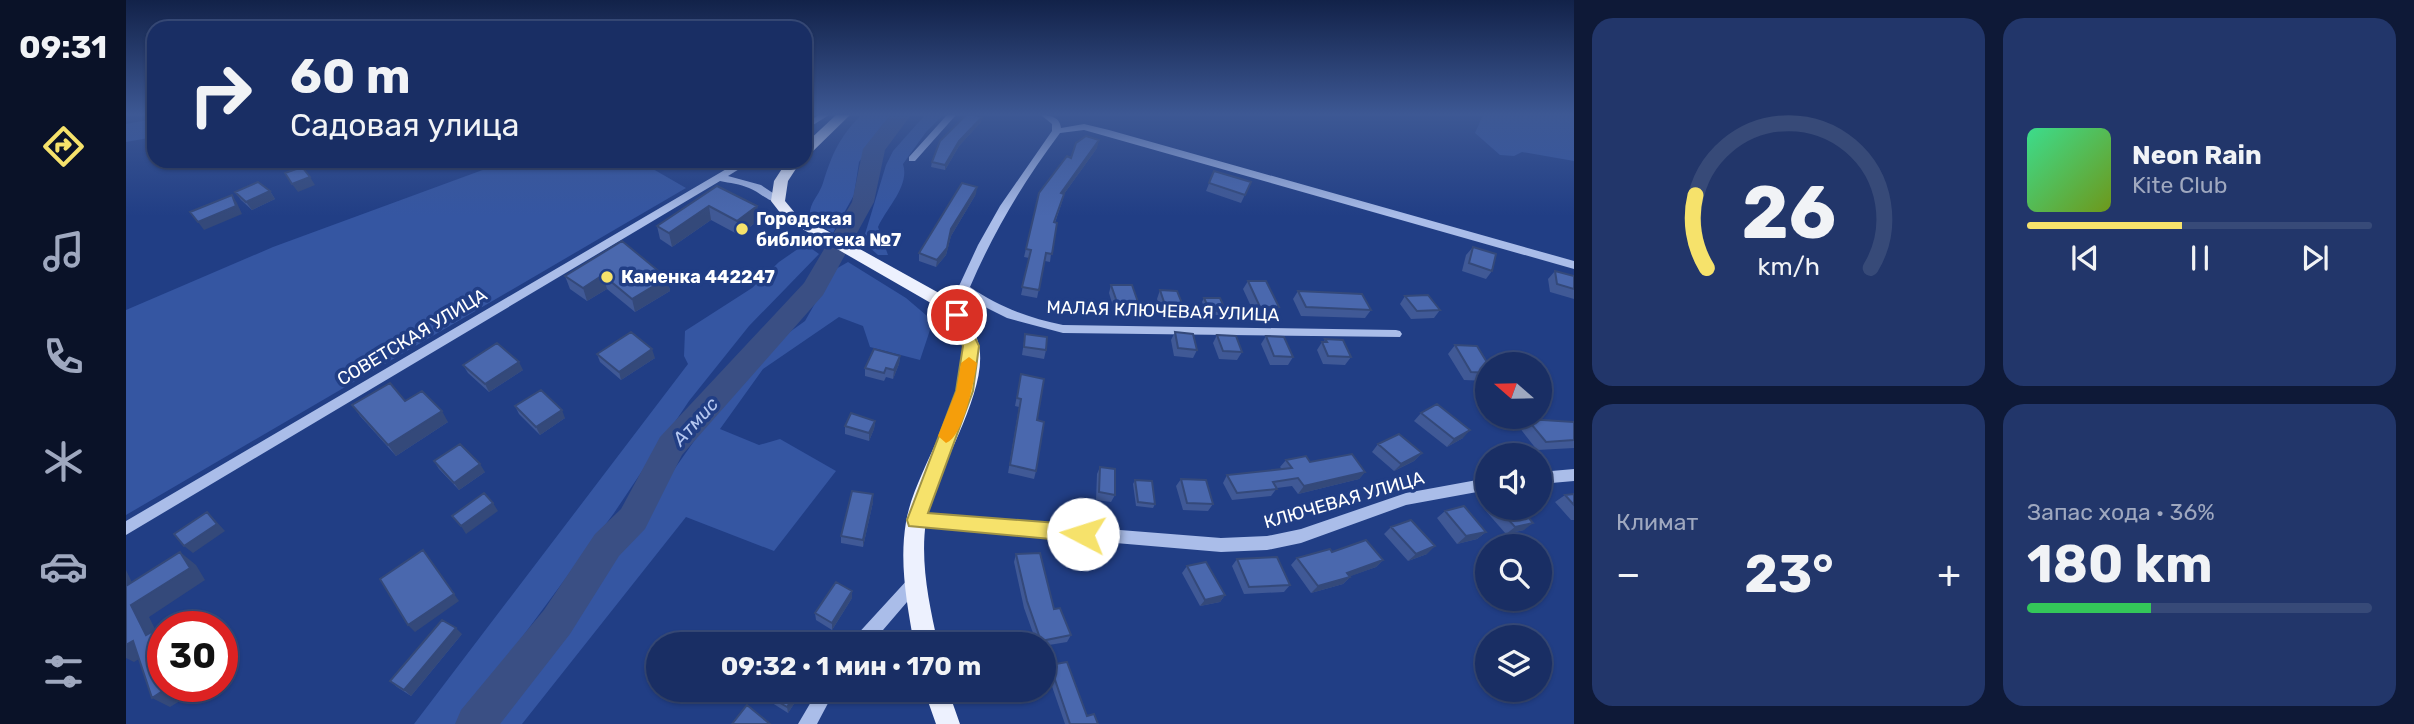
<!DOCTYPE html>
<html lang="ru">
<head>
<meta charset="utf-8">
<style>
  :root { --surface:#192e64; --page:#22366a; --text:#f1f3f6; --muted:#9fa8bf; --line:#374a78; --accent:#f6e26b }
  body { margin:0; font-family:Rubik,sans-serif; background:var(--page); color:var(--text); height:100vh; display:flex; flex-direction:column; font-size:26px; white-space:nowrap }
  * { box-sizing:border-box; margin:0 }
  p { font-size:23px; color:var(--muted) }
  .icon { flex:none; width:38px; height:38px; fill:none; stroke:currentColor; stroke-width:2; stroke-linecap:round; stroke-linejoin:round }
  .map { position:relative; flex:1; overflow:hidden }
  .details { display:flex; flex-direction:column; gap:18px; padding:18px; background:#0e1937; width:840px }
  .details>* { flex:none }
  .hud { position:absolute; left:21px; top:21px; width:665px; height:147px; border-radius:21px; box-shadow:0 2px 5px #0004,0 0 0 2px var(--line); background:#192e64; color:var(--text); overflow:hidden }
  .needle { width:46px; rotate:290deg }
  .tools { position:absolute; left:1349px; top:352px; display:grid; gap:14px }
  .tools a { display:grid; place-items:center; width:77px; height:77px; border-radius:50%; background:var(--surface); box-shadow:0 2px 5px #0004,0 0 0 2px var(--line); font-size:35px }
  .speed { position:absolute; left:21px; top:611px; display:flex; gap:14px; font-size:35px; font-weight:700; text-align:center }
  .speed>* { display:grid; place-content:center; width:91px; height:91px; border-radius:50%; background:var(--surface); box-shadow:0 2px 5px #0004,0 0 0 2px var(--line); line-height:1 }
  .speed .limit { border:10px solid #d22; background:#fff; color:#111 }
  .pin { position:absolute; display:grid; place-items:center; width:60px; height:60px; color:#fff; margin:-30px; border:4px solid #fff; border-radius:50%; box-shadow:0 2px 7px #0007 }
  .me { position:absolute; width:77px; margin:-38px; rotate:275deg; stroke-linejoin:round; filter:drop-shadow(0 0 5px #0008) }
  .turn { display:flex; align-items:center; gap:24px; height:147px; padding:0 28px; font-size:32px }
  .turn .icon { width:91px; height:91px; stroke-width:2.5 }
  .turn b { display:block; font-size:49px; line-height:60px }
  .big { font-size:52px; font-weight:700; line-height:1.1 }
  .details .widget { flex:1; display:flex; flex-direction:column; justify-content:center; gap:10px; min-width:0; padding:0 24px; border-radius:21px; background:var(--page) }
  .details .dial { align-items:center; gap:0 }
  .dial svg { height:182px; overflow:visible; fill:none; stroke:var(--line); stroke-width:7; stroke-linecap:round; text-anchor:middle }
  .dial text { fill:var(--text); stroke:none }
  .song { display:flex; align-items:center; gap:21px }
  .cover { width:84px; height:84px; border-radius:10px; background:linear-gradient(135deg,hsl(150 70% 55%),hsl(80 70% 35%)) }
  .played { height:7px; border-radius:4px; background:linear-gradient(90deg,var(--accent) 45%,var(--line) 45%) }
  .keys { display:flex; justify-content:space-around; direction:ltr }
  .heat { display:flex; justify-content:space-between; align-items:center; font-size:38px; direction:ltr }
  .charge { height:10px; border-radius:5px; background:linear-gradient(90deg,#34c759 36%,var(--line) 0) }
  .details .tiles { flex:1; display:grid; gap:18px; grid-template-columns:repeat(2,1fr) }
  .trip { position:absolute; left:520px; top:632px; width:410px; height:70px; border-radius:35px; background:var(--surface); box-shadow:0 2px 5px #0004,0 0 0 2px var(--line); font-weight:700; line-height:70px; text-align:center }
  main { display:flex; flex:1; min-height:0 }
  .tab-bar { display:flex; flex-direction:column; width:126px; justify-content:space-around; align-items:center; background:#0a1228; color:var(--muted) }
  .tab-bar .icon { width:49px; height:49px }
  .tab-bar .active { color:var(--accent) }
  .tab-bar b { font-size:32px; color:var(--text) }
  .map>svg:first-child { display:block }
  .green { fill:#3556a2 }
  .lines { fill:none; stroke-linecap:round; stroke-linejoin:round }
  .river { fill:#3a4f84; fill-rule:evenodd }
  .minor { fill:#aabde9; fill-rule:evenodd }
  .major { fill:#edf1fe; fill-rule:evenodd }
  .wall { fill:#405996 }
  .shaded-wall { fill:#34497a }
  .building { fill:#4a68ae; stroke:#34497a; stroke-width:2 }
  .route { fill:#f6e26b; stroke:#a09346; stroke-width:2 }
  .slow { fill:#f59e0b }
  .poi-dot { fill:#f6e26b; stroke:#213e85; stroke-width:2.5 }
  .labels { text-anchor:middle; stroke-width:7; stroke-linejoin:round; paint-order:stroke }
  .poi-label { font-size:18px; font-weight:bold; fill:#fff; stroke:#213e85; text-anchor:start }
  .street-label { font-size:18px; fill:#fff; stroke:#213e85 }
  .water-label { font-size:19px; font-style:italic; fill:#b6c8f1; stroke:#213e85 }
</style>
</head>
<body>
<main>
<nav class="tab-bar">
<b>09:31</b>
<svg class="icon active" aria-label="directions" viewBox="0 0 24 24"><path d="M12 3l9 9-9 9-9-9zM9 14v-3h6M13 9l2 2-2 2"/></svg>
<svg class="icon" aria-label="music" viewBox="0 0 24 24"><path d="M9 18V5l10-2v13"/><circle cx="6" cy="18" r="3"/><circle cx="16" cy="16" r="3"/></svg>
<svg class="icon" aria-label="phone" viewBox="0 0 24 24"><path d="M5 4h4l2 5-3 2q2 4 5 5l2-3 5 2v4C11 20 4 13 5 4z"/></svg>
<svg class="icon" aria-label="climate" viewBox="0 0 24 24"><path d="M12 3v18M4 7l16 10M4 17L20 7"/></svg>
<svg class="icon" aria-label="car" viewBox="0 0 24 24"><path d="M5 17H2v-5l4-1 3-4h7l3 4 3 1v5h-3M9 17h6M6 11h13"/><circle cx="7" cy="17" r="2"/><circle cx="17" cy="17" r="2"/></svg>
<svg class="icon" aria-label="filters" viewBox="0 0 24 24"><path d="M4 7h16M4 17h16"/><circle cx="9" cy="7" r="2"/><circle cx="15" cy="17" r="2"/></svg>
</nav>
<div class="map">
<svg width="1448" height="724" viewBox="0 0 1448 724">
  <rect width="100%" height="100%" fill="#213e85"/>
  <path class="green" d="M735,115H767L733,162L728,195L707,233L684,219C682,203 692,198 697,183C706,154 713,138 735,115Z
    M799,115H817L800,132L777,164C784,186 761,207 752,227L762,255H752L743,247L739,234L760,165L767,151Z
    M1357,115H1448V161L1396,152L1388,156L1374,155L1349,133Z
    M28,119V137L0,142V124Z
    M381,161H540L526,166L527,169L560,188L0,515V310L147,247Z
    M679,244L693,254L623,326L563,401L488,513L332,724H288L562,364L558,356L559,331L626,288L653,262Z
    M722,262L780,298L807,321L794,360L744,347L737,326L713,317L637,369L594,429L633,445L654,439L710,471L648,551L560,517L396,724H369L597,400L632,355L679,321L708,270Z"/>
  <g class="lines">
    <path class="river" d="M764,115H785L759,150L748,202L697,295L556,455L519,529L493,556L444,634L374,724H329L335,710L418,610L469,534L495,509L534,437L678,283L726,202L737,149Z"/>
    <path class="minor" d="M693,115H703L679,130V123Z
      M821,115H830L789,161H783V157Z
      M915,115C924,115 934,117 935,128L958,124L983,130L1448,261V269L958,130L934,133C898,181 868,231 844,287C873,307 903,318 937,325L1270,330L1274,331L1276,334L1274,337L937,333L881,318L857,306L838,293L820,305H812L810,302L812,299L833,286L852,245L874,206L926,131V124Z
      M614,161H626L602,176L635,185L656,199V203C644,204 634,192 623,188C614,184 604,183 594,181L0,535V521Z
      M1448,469V481L1414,484V472Z
      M1362,478V490L1280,505L1175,543L1141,550L1095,552L790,526L785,524L783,520L785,516L790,514L1095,538L1141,536L1175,529L1280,493Z
      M788,576L793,578L796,583L793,588L745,644H726L728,638L783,578Z
      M692,690H709L691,724H672Z"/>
    <path class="major" d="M710,115H724L684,154L679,155V144Z
      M661,161H675L662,181L659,201L669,213L822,298C835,310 848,324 852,342C866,389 808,471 800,521C794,562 803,604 812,644H788C781,604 773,563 780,522C788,471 849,388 835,340C831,327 820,316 810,306L659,219L645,201L648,181Z
      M798,690H822L834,724H810Z"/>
  </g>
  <path class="wall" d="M856,117L855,122L833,146L819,170L805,167L806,162Z
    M971,148L938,194L936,202L929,223L924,262L919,261L911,298L895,295L903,258L898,257L913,193L945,158Z
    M1088,171L1125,182L1115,203L1080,191Z
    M591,186L631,206L633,220L613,235L585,220L546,247L534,239L531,226Z
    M144,191L149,199L126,210L115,200L109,192Z
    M850,194L825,236L820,255L810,267L793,261V253Z
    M496,241L541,278L544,291L509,312L481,289L461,301L444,289L439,276Z
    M1347,247L1366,271L1360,279L1336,271L1340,255Z
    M1429,271L1448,276V299L1424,292L1422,279Z
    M1122,281L1153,307L1149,315H1129L1117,289Z
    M985,285L1013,305L1009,313H989L983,293Z
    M1034,290L1057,306L1054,314H1036L1031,299Z
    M1172,291L1245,310L1239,318L1175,316L1167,299Z
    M1279,296L1314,310L1308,318L1285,319L1274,304Z
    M1078,298L1100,311L1098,315H1082L1076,302Z
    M1049,332L1071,350L1067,358L1048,356L1045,340Z
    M899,334L920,350L918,359L896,355Z
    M1091,335L1116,352L1111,360L1093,359L1087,343Z
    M1140,336L1167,357L1162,365H1144L1135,344Z
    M1199,339L1225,357L1219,365L1197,364L1191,350L1196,342H1198Z
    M1329,345L1362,364V379L1360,381L1338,380L1322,354Z
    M471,354L529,358L495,380L474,362Z
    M774,356L773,364L767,379L760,377L758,381L739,376V368Z
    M337,365L397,370L363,392L342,373Z
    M895,374L911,420L910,471L908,479L882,473L893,407L889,406Z
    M279,401L322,422L270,456L234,416L226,405Z
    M389,406L439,418L414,435L393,414Z
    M1295,413L1337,438L1321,447L1288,421Z
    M1401,419L1448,422V448L1411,450L1393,427Z
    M749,421L748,429L743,441L719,434V426Z
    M1252,444L1296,453L1288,461L1268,471L1246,452Z
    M1160,460L1184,462L1239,472L1233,479L1172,494L1166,486L1151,488L1145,496L1106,500L1097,483L1101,475L1156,469L1154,467Z
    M308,461L359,472L333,490L313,469Z
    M974,467L989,495L985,502L970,500L971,474Z
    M1055,479L1087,504L1082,511L1057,510L1050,486Z
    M1009,480L1029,504L1027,508L1010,506L1007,484Z
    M1448,494V520H1445L1429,502L1439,495Z
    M747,502L737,547L715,543V536Z
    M1362,508H1407L1400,515L1398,530L1380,534L1359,510Z
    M1319,511L1360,532L1351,539L1331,544L1311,518Z
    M1265,527L1301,554L1282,561L1258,534Z
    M1206,552L1257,560L1250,567L1224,576V577L1217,584L1185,593L1165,565L1171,558Z
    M890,554L928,609L945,635L941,642L917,646V644H911L898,608L888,562Z
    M1111,559L1164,585L1158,592L1118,594L1106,566Z
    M1061,566L1099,595L1094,602L1074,606L1056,573Z
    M726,598L706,630L690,620L689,613Z
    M336,634L285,696L271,687L264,681Z
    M924,665L961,716L972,724H939L921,672Z
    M677,690L662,713L643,701L641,695Z"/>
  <path class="shaded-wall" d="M856,117L855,122L833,146L819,170V165L833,141Z
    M973,140L971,148L933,201L935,193Z
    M280,161H305L306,162L283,167Z
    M184,177L189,185L172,192L166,184Z
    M851,187L850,194L825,236L820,255L810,267L811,260L825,229Z
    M144,191L149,199L126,210L120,202Z
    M106,195L111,203L116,214L78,230L72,222Z
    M583,206L585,220L546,247L543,233Z
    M631,206L633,220L613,235L611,221Z
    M477,275L481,289L461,301L457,288Z
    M541,278L544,291L509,312L506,299Z
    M526,349L529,358L495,380L493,372Z
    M774,356L773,364L767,379L768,370Z
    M393,362L397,370L363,392L359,384Z
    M436,410L439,418L414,435L410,427Z
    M316,411L322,422L270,456L262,445Z
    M749,421L748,429L743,441V433Z
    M1344,430L1337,438L1321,447L1328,439Z
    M1296,453L1288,461L1268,471L1275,464Z
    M354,464L359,472L333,490L328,483Z
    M1239,472L1233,479L1172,494L1178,486Z
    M747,494V502L737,547V540Z
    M367,503L372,511L340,534L335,526Z
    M1408,508L1399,516L1397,511Z
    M81,512L89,520L99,531L67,553L58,546Z
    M1407,523L1398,530L1380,534L1389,527Z
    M1360,532L1351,539L1331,544L1340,536Z
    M1309,546L1301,554L1282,561L1290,554Z
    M297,550L333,601L289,632L282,625Z
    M54,552L70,565L79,580L23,617L37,645L20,635L5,605L0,590V570L14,599Z
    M1257,560L1250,567L1214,580L1221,573Z
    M1224,577L1217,584L1185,593L1192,586Z
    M726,591V598L706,630V623Z
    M1099,595L1094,602L1074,606L1079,600Z
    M330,628L336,634L285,696L278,690Z
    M7,641L24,652L8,662L0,658V645Z
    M44,686H74L75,688L44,707L26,698Z
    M672,690H677L662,713L661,707Z"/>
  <path class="building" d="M840,115H848L856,117L833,141L819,165L806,162L814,141Z
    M960,136L973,140L935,193L938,194L928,222L931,223L926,254L920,253L913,290L896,287L905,250L900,249L913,193L941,156L945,158L950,143Z
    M176,167L184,177L166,184L159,173Z
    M1088,171L1125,182L1119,195L1083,183Z
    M132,182L144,191L120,202L109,192Z
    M836,183L851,187L825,229L821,248L811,260L793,253Z
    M591,186L631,206L611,221L583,206L543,233L531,226Z
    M106,195L110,206L72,222L64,212Z
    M496,241L541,278L506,299L477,275L457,288L439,276Z
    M1347,247L1370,254L1366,271L1343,263Z
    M1429,271L1448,276V289L1431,284Z
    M1122,281H1140L1153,307H1134Z
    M985,285H1006L1013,305H992Z
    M1034,290L1051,291L1057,306L1039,305Z
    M1172,291L1236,294L1245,310L1180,307Z
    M1302,295L1314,310L1291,311L1279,296Z
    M1078,298H1094L1100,311H1084Z
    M505,332L526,349L493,372L471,354Z
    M1049,332L1067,334L1071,350L1052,348Z
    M899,334L921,337L920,350L898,347Z
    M1091,335L1110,336L1116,352L1097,351Z
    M1140,336L1158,337L1167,357L1148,356Z
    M1199,339L1217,340L1225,357L1202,356L1196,342H1201Z
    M371,343L393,362L359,384L337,365Z
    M1329,345L1351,346L1362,364V373L1345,372Z
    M748,349L774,356L768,370L760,368L758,373L739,368Z
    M895,374L918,379L911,420L918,422L910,471L884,465L895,399L891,398Z
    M264,383L279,401L296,391L316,411L262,445L226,405Z
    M415,390L436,410L410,427L389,406Z
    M1311,404L1344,430L1328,439L1295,413Z
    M725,413L749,421L743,433L719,426Z
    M1401,419L1448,422V440L1420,442Z
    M1273,434L1296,453L1275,464L1252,444Z
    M334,444L354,464L328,483L308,461Z
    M1226,454L1239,472L1178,486L1172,478L1147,482L1151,489L1111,493L1101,475L1166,468L1160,460L1180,456L1184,462Z
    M974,467L989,469V495L973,492Z
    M1055,479L1080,480L1087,504L1061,503Z
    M1009,480L1026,481L1029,504L1012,502Z
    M726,491L747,494L737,540L715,536Z
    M358,493L367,503L335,526L326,516Z
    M1448,494V505L1439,495Z
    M1338,506L1360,532L1340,536L1319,511Z
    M1372,508H1408L1397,511L1407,523L1389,527Z
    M81,512L91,524L58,546L48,534Z
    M1285,520L1309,546L1290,554L1265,527Z
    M1240,540L1257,560L1221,573L1224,577L1192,586L1171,558L1204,549L1206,552Z
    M297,550L328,594L282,625L254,579Z
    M54,552L64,568L5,605L20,635L38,625L39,626H37V686H44L26,698L7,641L0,645V586Z
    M914,553L928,609L934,608L945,635L915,641L901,601L890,554Z
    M1151,557L1164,585L1123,587L1111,559Z
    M1080,562L1099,595L1079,600L1061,566Z
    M710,582L726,591L706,623L689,613Z
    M316,620L330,628L278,690L264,681Z
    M941,662L961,716L968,714L972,724H944L924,665Z
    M645,690H672L661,707L641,695Z
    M621,705L644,724H606Z"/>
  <linearGradient id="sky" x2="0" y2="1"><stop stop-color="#122249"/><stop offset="0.53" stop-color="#3d5894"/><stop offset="1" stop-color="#3d5894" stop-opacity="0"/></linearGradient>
  <rect width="1448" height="216" fill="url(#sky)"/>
  <path class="route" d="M831,310L836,311L853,346L847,391L802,513L957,525L963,528L966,534L963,540L957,542L783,526L781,520L830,391L837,346L823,315Z"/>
  <path class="slow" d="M843,357L851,363C848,380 838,437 820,443L812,436L830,391L835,363Z"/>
  <g class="poi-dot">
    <circle cx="616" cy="229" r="7"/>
    <circle cx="481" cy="277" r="7"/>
  </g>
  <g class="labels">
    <g class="poi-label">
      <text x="630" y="225">Городская<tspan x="630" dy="21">библиотека №7</tspan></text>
      <text x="495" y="283">Каменка 442247</text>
    </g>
    <g class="street-label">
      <text transform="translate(1037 311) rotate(2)" y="6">МАЛАЯ КЛЮЧЕВАЯ УЛИЦА</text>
      <text transform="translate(286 337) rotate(-31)" y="6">СОВЕТСКАЯ УЛИЦА</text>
      <text transform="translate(1218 500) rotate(-16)" y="6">КЛЮЧЕВАЯ УЛИЦА</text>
    </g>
    <g class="water-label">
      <text transform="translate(569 421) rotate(-48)" y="7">Атмис</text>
    </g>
  </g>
</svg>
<div class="tools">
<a><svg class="needle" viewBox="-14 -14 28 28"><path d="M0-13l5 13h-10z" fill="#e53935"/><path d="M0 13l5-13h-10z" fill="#9fa8bf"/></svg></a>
<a><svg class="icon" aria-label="sound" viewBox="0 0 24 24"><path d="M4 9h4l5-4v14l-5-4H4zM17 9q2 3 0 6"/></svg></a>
<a><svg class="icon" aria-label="search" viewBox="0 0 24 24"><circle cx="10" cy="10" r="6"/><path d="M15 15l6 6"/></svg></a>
<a><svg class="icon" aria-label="layers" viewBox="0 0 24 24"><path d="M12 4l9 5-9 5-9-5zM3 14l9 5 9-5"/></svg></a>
</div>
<div class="speed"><div class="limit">30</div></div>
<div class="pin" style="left:831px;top:315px;background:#d93025"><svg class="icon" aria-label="arrive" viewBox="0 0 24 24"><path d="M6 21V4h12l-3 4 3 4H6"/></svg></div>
<svg class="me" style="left:957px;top:534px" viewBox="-20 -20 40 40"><circle r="19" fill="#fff"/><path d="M0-13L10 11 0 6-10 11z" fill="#f6e26b"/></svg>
<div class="trip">09:32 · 1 мин · 170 m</div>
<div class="hud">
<div class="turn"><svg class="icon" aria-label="right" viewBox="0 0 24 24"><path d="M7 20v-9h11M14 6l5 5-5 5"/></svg><div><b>60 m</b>Садовая улица</div></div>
</div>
</div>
<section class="details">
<div class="tiles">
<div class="widget dial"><svg viewBox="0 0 100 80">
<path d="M14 69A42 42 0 1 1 86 69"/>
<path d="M14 69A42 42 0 0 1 9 37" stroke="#f6e26b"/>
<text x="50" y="56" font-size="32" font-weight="700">26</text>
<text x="50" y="72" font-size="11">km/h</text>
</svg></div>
<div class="widget">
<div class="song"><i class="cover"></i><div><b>Neon Rain</b><p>Kite Club</p></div></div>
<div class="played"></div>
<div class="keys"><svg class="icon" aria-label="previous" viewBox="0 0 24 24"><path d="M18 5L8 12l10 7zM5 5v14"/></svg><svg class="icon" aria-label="pause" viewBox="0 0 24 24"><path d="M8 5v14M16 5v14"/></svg><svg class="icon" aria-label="next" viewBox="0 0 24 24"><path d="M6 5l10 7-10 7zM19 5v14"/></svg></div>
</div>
<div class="widget"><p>Климат</p>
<div class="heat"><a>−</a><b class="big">23°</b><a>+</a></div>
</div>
<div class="widget"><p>Запас хода · 36%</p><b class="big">180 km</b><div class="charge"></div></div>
</div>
</section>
</main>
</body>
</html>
